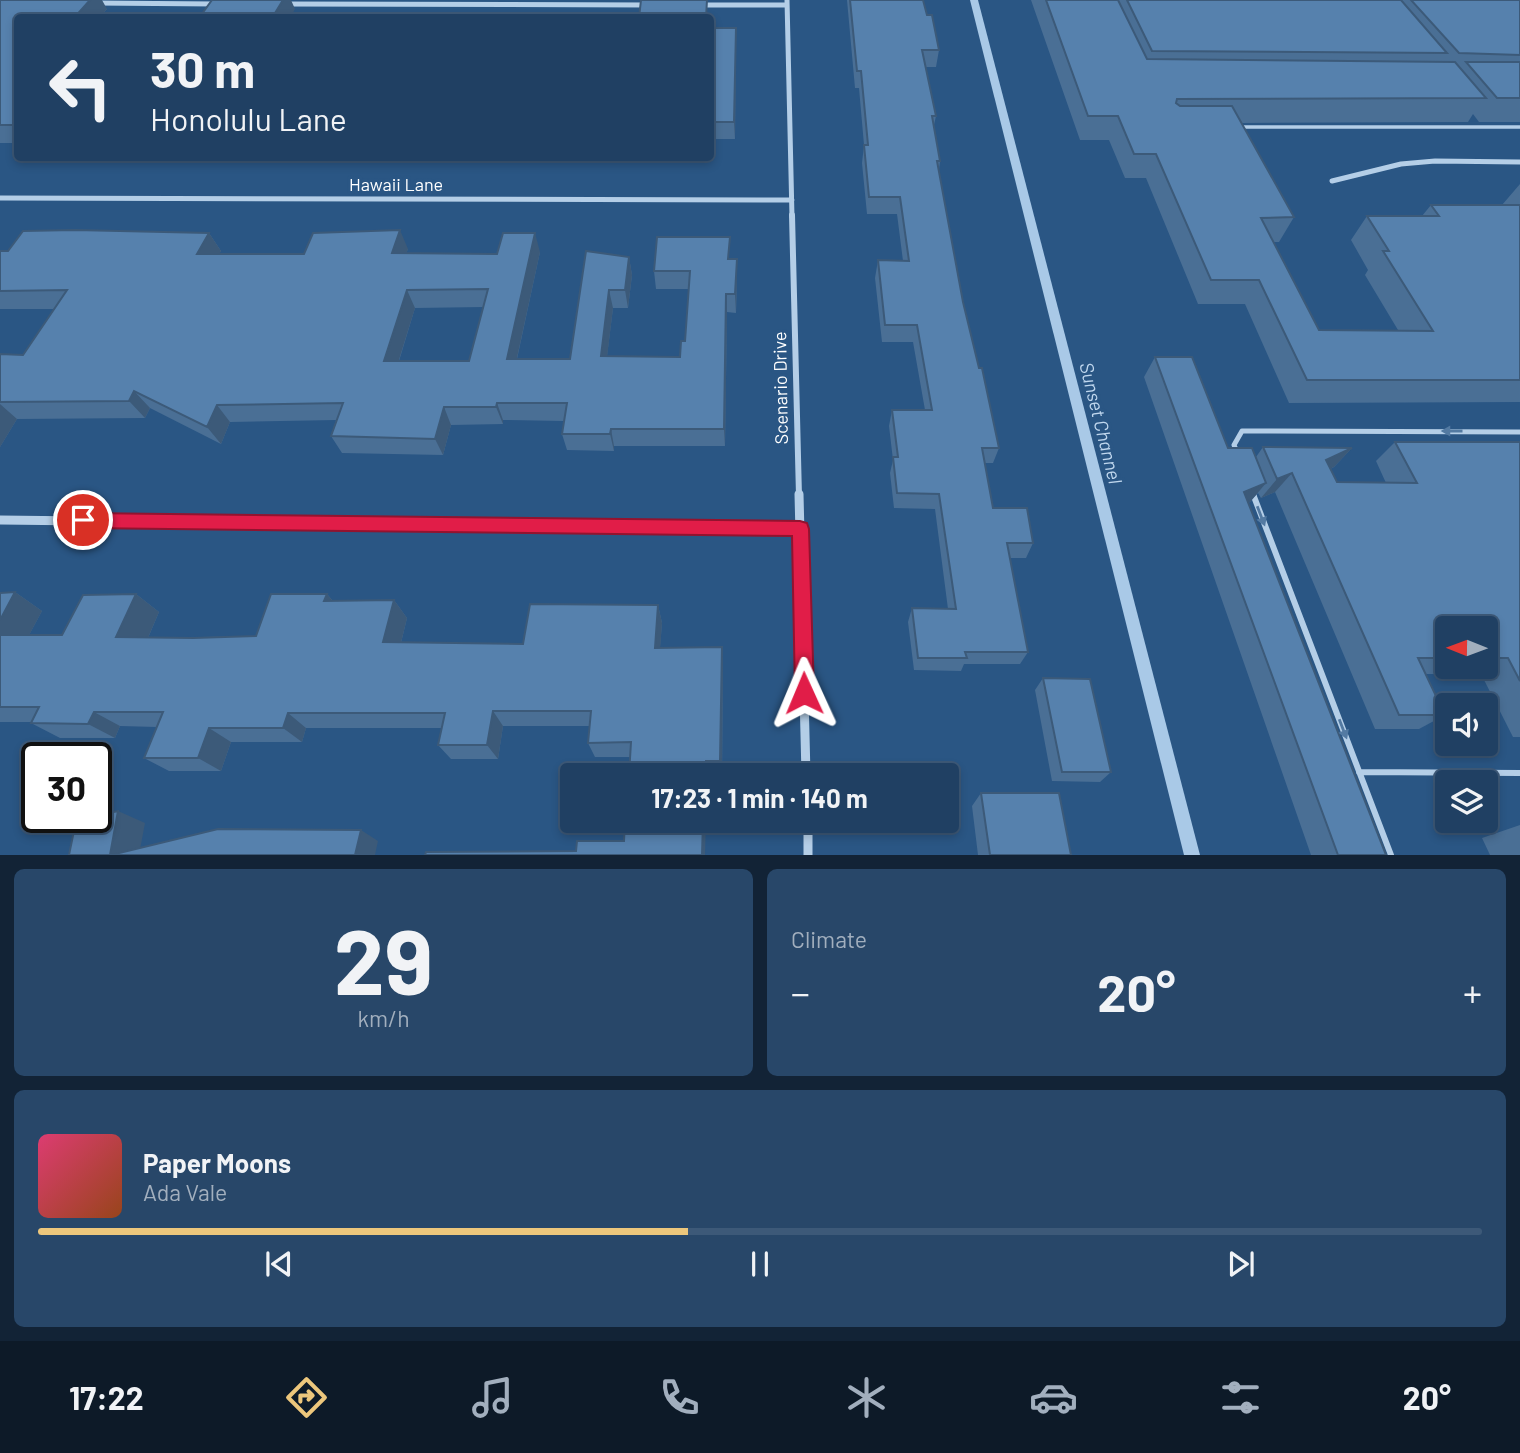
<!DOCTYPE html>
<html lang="en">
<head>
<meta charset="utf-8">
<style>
  :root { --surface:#204063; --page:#284769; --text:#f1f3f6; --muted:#a2afbe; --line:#3d5978; --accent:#edc77c }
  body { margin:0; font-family:Barlow,sans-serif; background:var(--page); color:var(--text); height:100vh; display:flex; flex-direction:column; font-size:26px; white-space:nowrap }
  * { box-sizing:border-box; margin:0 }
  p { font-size:23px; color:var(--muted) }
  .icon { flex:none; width:38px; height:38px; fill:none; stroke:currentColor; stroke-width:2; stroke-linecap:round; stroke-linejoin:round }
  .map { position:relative; height:855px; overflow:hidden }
  .sheet { display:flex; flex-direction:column; gap:14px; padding:14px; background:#122336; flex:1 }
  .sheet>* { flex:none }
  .banner { position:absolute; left:14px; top:14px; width:700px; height:147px; border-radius:7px; box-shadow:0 4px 10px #0003,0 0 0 2px var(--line); background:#204063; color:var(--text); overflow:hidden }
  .needle { width:46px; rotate:271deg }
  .controls { position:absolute; left:1435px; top:616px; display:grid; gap:14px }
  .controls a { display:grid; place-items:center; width:63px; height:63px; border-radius:7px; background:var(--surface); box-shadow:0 4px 10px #0003,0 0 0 2px var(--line); font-size:35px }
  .speed { position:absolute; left:21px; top:742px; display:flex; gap:14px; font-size:35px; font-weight:700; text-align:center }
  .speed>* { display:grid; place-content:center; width:91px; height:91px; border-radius:50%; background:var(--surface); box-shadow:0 4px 10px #0003,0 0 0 2px var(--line); line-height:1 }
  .speed .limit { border:4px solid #111; border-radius:10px; background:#fff; color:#111 }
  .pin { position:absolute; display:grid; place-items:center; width:60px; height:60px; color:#fff; margin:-30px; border:4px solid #fff; border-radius:50%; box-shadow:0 2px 7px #0007 }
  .me { position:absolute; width:77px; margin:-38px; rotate:359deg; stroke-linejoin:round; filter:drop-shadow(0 0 5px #0008) }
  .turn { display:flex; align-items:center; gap:24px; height:147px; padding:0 21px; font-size:32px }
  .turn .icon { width:91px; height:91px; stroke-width:2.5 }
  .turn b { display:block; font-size:49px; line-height:60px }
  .big { font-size:52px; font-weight:700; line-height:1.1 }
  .sheet .widget { flex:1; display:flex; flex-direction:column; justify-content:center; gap:10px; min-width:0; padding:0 24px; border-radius:10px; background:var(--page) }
  .sheet .dial { align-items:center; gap:0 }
  .dial b { font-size:91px; line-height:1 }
  .song { display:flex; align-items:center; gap:21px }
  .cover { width:84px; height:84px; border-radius:10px; background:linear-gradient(135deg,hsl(340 70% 55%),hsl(20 70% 35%)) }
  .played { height:7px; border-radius:4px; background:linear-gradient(90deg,var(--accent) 45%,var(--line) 45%) }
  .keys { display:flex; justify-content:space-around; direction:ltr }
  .heat { display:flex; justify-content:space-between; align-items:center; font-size:38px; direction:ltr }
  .sheet .tiles { flex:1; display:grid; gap:14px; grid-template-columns:1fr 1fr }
  .widget:last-child { grid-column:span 2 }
  .trip { position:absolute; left:560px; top:763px; width:399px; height:70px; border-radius:7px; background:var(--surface); box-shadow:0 4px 10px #0003,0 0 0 2px var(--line); font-weight:700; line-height:70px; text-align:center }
  .tab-bar { display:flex; height:112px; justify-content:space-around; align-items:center; background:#0d1a28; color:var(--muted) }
  .tab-bar .icon { width:49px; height:49px }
  .tab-bar .active { color:var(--accent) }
  .tab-bar b { font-size:32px; color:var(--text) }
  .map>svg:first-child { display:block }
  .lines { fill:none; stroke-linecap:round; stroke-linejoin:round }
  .stream { fill:#a9c9e7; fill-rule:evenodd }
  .service-far2 { stroke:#b4cee7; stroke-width:3.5 }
  .service-far1 { stroke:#b4cee7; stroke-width:5 }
  .service { stroke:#b4cee7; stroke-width:6 }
  .minor-far2 { stroke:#b4cee7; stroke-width:5 }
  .minor-far1 { stroke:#b4cee7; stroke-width:6 }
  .minor { stroke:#b4cee7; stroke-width:9 }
  .wall { fill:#4a6f95; fill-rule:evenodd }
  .shaded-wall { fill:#3c5a79 }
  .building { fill:#5681ad; stroke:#3c5a79; stroke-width:2; fill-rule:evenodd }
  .oneway { fill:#537aa2 }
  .route { fill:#e11d48; stroke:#92132f; stroke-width:2 }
  .labels { text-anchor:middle; stroke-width:7; stroke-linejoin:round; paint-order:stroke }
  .street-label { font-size:18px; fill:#fff; stroke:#2a5684 }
  .water-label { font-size:19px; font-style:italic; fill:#c0d7ee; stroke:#2a5684 }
</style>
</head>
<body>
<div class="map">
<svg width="1520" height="855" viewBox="0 0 1520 855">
  <rect width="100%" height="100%" fill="#2a5684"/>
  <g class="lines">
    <path class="stream" d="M970,0H978L1200,855H1184Z"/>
    <path class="service-far2" d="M1236,127H1520"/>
    <path class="service-far1" d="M1237,452L1234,445L1242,431L1520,432
      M1253,493L1254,496"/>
    <path class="service" d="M1253,494L1391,855
      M1359,772L1520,773"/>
    <path class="minor-far2" d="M787,0L792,217
      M95,3L216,4
      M284,4L650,5
      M701,5H787
      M1332,181L1401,164L1435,161L1520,162
      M0,198L792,200"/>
    <path class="minor-far1" d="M792,215L799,496"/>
    <path class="minor" d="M799,494L806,775
      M0,520L800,529
      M808,821V855"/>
  </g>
  <path class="wall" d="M0,0L107,9L99,18H18V143H0Z
    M847,0H923L927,15L939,50L936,67H926L936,116L934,125L940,161L939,170L963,302L999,448L993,463H985L993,508L1033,543L1026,558H1010L1028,652L1020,664H964L961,671L914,670L908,622L912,608L948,609L935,509L894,508L890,473L893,460L889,426L892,410H925L913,342H882L875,278L878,260L903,261L897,214H867L862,163L864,145L859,88H855Z
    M1031,0H1520V122H1479L1473,114L1468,122L1241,123L1294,217L1279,242H1273L1319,330H1398L1365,275L1368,270L1351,240L1367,216H1422L1431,205H1502L1520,184V402L1289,403L1245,304H1198L1146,178H1125L1109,140H1080Z
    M710,28H736L735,139H710Z
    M206,158H284L283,159Z
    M371,158H487L486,159H371Z
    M209,233L221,251L219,254H304L408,249L406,253L497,254L540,252L517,359H570L629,257L632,275L628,308H613L607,356L680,357L685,341L689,289H656L654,271L730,259L737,277L736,313L727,312L725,446H614V451L567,450L562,434L564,421L503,420V424L451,425L443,455L342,453L331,436L336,420L230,422L221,444L150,408L145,418L17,419L0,447V354L23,355L55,309H0V251ZM484,307L469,361H399L415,308Z
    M1155,357L1228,448L1256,457L1263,447L1352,448L1334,467L1330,469L1337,482L1386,483L1376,461L1395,442H1520V737H1513L1481,674H1426L1445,715L1419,729H1375L1275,492L1261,498L1258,493L1250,502L1248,503L1386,855H1311L1144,377ZM1447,628H1486V667H1447Z
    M15,592L42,611L29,635H62L136,594L159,612L148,638L256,636L327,594L333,601L394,600L407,618L401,643L523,644L658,605L662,623L660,647L723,663L722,775H629L630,757H595L588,743L590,726H503L498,759H451L438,745L442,728H306L302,742H231L221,771H169L144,758L157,727L120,726L115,738H60L31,723L32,722H0V593Z
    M1043,678L1111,772L1100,782L1052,781L1035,690Z
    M981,793L1071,855H978L972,806Z
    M1520,825V855H1490L1482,838Z"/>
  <path class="shaded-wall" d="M90,0H102L107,9L99,18H74Z
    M283,0H291L295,9L290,18H272Z
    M736,28V44L735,139L734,122Z
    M400,230L408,249L400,272L392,253Z
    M209,233L221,251L209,272L197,254Z
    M535,233L540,252L513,376L507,359Z
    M629,257L632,275L628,308L625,290Z
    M737,259V277L736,313L735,294Z
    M407,290L415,308L393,379L384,361Z
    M609,290L613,308L605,374L601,356Z
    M726,294L727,312L725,446L724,429Z
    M134,391L150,408L145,418L129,401Z
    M497,403L503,420V424L496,407Z
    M0,404L17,419L0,447Z
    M217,405L230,422L221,444L207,427Z
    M444,407L451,425L443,455L435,439Z
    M611,429L614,446V451L610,434Z
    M1352,448L1334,467L1308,479L1326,460Z
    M1292,473L1275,492L1261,498L1277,479Z
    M1266,483L1250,502L1228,511L1244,492Z
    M15,592L42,611L20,652L0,640V620Z
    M136,594L159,612L141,654L116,637Z
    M327,594L342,612L324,601Z
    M394,600L407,618L397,659L383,642Z
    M658,605L662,623L659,664L655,648Z
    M722,647L723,663L722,775L720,761Z
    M493,711L503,726L498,759L487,745Z
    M94,712L120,726L115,738L88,724Z
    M288,713L306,728L302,742L283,728Z
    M209,728L231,742L221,771L198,758Z
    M118,811L145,823L139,855H110Z
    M703,821H706L705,855H702Z
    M361,830L378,841L375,855H355Z"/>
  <path class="building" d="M0,0H90L74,18H18V125H0Z
    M212,0H283L272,18H199Z
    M641,0H707L706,18H639Z
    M850,0H923L927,15H932L939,50H922L936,116H932L940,161H937L963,302L979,368H982L999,448H982L993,508H1027L1033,543H1007L1028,652H965L967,658H918L912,608L956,609L939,494L897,493L893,457H898L892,410H932L917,325H885L878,260L909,261L900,197H869L864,145H868L861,71H857Z
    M1046,0H1118L1147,59L1455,62L1486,98L1177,99L1176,103L1180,106H1232L1294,217L1261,218L1319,330L1433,331L1383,251H1389L1367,216H1439L1431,205H1520V380H1307L1259,280H1211L1156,154H1134L1118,116H1088Z
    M1127,0H1401L1447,53L1152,51Z
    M1411,0H1520V55L1459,53Z
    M710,28H736L734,122H710Z
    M1466,62H1520V98H1497Z
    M75,230L209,233L197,254H304L313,233L400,230L392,253L497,254L503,233H535L507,359H570L586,251L629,257L625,290H609L601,356L680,357L681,341H685L690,271H654L657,237H730L728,259H737L735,294H726L724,429H611L610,434H562L567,403H497L496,407H444L435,439L331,436L343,403L217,405L207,427L134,391L129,401L0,402V354L23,355L67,290L0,291V251H8L23,231ZM488,289L469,361H384L407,290Z
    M1155,357H1192L1228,448H1252L1266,483L1244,492L1386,855H1338Z
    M1395,442H1520V681L1508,658H1486V628H1447V658H1418L1445,715H1399L1292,473L1277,479L1263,447L1352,448L1326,460L1337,482L1417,483Z
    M15,592L0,620V593Z
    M136,594L116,637L193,638L256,636L271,594H327L324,601L394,600L383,642L523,644L530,604L658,605L655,648L722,647L720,761H706L705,775H629L631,742L588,743L591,711H493L487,745H438L445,713H288L283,728H209L198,758H144L163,712H94L88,724L31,723L39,707H0V635H62L83,595Z
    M1043,678L1090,679L1111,772H1062Z
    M981,793H1059L1071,855H990Z
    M118,811L110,855H69L76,821L96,817V816Z
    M625,821H703L702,855H425L426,852L576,851L577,841H624Z
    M218,829L361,830L355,855H111Z"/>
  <defs><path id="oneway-solid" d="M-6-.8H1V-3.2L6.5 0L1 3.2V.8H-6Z" transform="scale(1.75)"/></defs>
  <g class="oneway">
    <use href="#oneway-solid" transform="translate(1452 431) rotate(-180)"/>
    <use href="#oneway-solid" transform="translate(1261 516) rotate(69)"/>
    <use href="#oneway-solid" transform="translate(1343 729) rotate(69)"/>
  </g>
  <path class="route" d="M83,513L800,521L807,523L809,529L814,693L811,700L804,703L798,700L795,693L792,536L83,528L77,526L74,520L77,515Z"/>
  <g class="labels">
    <g class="street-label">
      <text x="396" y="191">Hawaii Lane</text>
      <text transform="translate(781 388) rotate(-91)" y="6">Scenario Drive</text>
    </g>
    <g class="water-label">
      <text transform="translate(1101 423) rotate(76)" y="7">Sunset Channel</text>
    </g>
  </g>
</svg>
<div class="controls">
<a><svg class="needle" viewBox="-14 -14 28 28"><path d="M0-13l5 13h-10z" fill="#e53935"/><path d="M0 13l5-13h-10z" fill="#a2afbe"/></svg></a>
<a><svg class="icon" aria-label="sound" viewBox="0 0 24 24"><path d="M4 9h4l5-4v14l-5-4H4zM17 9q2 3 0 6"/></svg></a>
<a><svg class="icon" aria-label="layers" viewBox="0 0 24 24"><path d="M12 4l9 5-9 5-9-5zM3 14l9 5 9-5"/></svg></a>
</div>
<div class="speed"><div class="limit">30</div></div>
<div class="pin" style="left:83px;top:520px;background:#d93025"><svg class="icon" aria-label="arrive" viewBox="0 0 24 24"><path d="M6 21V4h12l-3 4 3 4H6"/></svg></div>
<svg class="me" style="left:804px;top:693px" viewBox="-20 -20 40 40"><path d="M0-17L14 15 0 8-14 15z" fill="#e11d48" stroke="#fff" stroke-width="4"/></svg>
<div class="trip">17:23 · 1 min · 140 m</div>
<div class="banner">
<div class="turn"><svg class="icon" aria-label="left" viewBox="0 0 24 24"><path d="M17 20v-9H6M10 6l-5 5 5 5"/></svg><div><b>30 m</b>Honolulu Lane</div></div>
</div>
</div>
<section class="sheet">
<div class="tiles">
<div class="widget dial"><b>29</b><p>km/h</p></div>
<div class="widget"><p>Climate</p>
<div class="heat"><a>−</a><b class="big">20°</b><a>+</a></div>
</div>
<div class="widget">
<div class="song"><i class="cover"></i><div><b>Paper Moons</b><p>Ada Vale</p></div></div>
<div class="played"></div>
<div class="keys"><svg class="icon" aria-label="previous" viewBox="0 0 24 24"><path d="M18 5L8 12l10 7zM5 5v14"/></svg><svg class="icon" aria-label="pause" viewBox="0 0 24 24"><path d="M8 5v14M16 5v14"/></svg><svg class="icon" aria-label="next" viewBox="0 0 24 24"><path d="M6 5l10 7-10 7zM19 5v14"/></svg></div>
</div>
</div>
</section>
<nav class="tab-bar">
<b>17:22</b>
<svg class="icon active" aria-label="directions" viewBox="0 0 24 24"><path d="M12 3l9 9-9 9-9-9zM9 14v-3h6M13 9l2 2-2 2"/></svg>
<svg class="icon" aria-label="music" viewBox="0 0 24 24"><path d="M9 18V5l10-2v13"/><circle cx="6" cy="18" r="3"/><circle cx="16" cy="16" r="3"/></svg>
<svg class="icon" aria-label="phone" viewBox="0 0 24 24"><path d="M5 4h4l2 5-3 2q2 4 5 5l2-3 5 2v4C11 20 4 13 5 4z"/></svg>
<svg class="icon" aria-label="climate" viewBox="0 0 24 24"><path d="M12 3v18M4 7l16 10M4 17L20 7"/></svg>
<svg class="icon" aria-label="car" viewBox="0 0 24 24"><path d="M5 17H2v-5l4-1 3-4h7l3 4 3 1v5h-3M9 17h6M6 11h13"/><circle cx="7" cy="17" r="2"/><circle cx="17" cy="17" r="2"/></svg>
<svg class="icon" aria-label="filters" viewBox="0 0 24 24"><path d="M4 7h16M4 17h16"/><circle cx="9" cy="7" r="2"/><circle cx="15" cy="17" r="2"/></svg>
<b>20°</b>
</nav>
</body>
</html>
